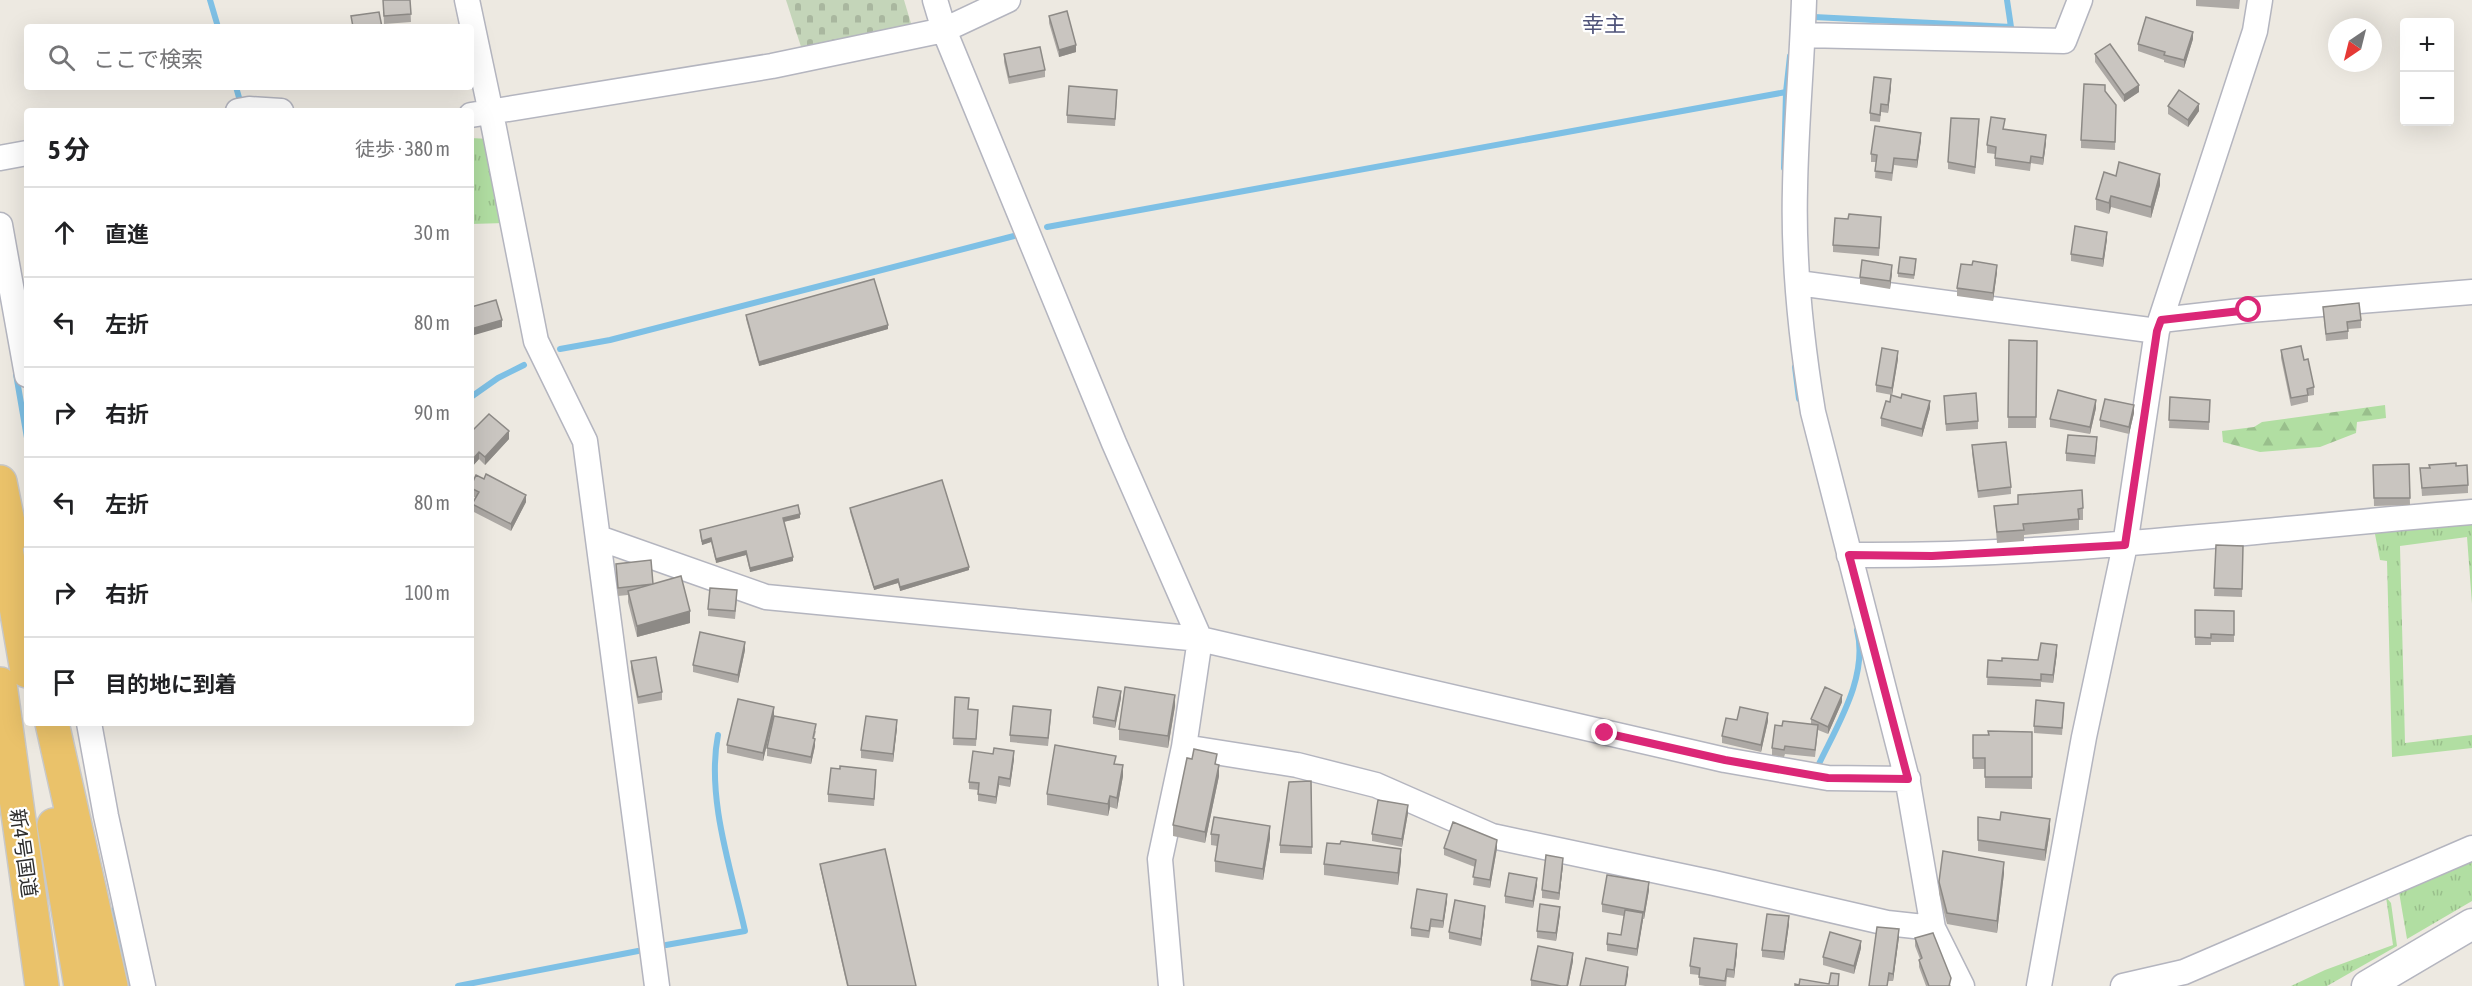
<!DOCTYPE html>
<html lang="ja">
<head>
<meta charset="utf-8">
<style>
  body { margin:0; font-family:"Asap Condensed","Noto Sans JP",sans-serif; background:#f6f6f6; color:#202124 }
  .controls { position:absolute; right:18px; top:18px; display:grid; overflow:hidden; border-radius:6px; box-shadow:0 6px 24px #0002 }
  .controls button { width:54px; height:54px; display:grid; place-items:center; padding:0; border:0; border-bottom:2px solid #e0e0e0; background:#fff; color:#202124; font:30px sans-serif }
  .compass { position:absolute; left:2328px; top:18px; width:54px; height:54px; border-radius:50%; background:#fff; box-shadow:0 6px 24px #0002; rotate:215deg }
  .stop { position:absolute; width:18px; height:18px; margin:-14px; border:4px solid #db2777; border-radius:50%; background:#fff }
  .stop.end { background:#db2777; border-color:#fff; box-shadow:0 2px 6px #0008 }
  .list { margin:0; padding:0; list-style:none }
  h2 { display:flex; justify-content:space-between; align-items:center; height:78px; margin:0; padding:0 24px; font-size:26px }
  h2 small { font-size:20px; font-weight:400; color:#757577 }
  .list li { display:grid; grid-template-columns:39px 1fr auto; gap:18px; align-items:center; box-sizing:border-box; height:90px; padding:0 24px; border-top:2px solid #e0e0e0 }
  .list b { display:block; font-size:22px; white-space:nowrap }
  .list em { font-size:20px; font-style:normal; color:#757577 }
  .icon { flex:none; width:33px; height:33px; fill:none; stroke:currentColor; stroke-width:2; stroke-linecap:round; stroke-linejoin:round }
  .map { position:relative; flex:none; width:2472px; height:986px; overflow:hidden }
  .search { position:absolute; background:#fff; box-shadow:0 6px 24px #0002; left:24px; top:24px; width:450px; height:66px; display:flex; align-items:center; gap:15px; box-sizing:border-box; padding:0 21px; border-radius:6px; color:#757577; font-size:22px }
  .panel { position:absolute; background:#fff; box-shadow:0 6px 24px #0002; left:24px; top:108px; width:450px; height:618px; border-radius:6px }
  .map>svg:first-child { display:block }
</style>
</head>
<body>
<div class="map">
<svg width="2472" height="986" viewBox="0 0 2472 986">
  <defs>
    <pattern id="grass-tufts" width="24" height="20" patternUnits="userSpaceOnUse" patternTransform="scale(1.5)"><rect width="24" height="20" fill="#b1dea2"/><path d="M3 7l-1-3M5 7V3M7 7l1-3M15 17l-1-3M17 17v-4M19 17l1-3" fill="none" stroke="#99bf8c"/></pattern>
    <pattern id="forest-firs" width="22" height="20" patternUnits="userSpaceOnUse" patternTransform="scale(1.5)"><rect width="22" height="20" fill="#b1dea2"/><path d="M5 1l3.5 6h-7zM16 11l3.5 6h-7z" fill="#99bf8c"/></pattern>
    <pattern id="cemetery-stones" width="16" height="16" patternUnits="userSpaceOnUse" patternTransform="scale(1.5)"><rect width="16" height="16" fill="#c4d5b9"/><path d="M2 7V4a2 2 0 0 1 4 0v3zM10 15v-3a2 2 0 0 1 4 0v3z" fill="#a9b79f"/></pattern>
  </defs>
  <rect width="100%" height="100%" fill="#ede9e1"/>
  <path fill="url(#grass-tufts)" d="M471,138l18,1 16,84 -34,1z
    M2472,521v83l-5,-67 -67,9 5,197 67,-8v13l-80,9 -5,-196 -7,-1 -6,-31z
    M2472,856v45l-65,38 -8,-47z
    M2386,897l5,6 6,43 -70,40h-36l34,-16 68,-25z"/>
  <path fill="url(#forest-firs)" d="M2385,405l1,13 -29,4 -1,11 -36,14 -60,5 -37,-10 -1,-11 32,-4 8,-5z"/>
  <path fill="url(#cemetery-stones)" d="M786,0h118l9,30 -110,23z"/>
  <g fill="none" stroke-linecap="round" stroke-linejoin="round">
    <path stroke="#7ec0e5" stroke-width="6" d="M210,0l8,27
      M1814,17l197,10 -4,-27
      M236,87l4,14
      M1784,168l2,-76
      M1047,227l739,-135 4,-36
      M560,349l50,-9 404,-104
      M1795,367l4,32
      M16,374l11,64
      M471,397l27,-19 26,-13
      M1817,768c19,-41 52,-91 40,-138
      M114,910l15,76
      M666,945l79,-14c-14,-62 -39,-134 -27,-196
      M458,986l180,-35"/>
    <defs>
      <path id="minor" d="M467,0l24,113 45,228 49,100 72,545
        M935,0l9,30 170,413 86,196 -16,108 -24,112 11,127
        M1804,0c-2,63 -8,125 -9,188 -2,74 6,151 18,224l95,371 25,145 29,58
        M1803,35l261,6 16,-41
        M238,111l11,-2 32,2
        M471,115l301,-49 172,-36 64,-30
        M0,158l27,-5
        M0,225l27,150
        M1798,283l359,48
        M2161,320l88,-10 223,-18
        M599,538l167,59 434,42 525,121 103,18 80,1
        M1849,555c209,2 415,-26 623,-43
        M89,723l17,93 37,170
        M1184,747l113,18 79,20 116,51 222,47 173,40 46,5
        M2039,986l45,-249 41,-192 32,-214 98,-300 5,-31
        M2123,986l61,-14 288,-124"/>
      <path id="tertiary" d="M2367,986l105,-62"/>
      <path id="trunk" d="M0,482l11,55
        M0,514l27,157
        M0,684l42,302
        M52,723l59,263
        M54,825l27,161"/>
    </defs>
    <use href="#minor" stroke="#b4b5bf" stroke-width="27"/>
    <use href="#tertiary" stroke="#b4b5bf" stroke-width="33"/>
    <use href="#trunk" stroke="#c8c8c8" stroke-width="36"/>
    <use href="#minor" stroke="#fff" stroke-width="24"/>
    <use href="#tertiary" stroke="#fff" stroke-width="30"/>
    <use href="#trunk" stroke="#eac26a" stroke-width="33"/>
  </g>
  <path fill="#ada9a5" d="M383,0h27l1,22 -27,2z
    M2196,0h44l-1,9 -43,-3z
    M1049,16l27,36 -17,5 -10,-34z
    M2193,39l-9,29 -20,-6v-2l-26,-9v-7z
    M1004,54l41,16v7l-36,7 -5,-22z
    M2095,54l44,38 -15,10 -29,-40z
    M1891,87l-3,26 -7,-1 -1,10 -10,-1v-8z
    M1117,97l-2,29 -48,-3v-8z
    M2116,105l-1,45 -34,-2v-8z
    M2168,106l31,5 -11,16 -20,-13z
    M1979,127l-4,47 -27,-5v-7z
    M2004,129l42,14 -3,22 -12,-2 -1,8 -35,-5v-12l-8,-1v-8z
    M1921,140l-4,28 -23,-3 -2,16 -17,-3 1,-16h-5v-8z
    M2116,176l44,9 -9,33 -40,-11 -2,7 -13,-4v-11z
    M1881,224l-2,32 -46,-4v-7z
    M2107,239l-4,28 -32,-6v-7z
    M1916,263l-2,16 -16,-2v-4z
    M1997,272l-4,29 -36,-5v-8z
    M1892,273l-2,16 -30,-5v-7z
    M2323,307l38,13v8l-13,1v10l-22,2z
    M746,315l142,14 -129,37 -13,-47z
    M2009,340l28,1 -1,87h-28z
    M2281,350l23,10 10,27v8l-6,1v6l-17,4 -10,-48z
    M1898,359l-6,36 -16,-3v-7z
    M1944,396l34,25v8l-32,2z
    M2170,397l40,3 -1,30 -40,-2z
    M1930,408l-8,29 -41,-11v-8z
    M2096,408l-6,26 -40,-7v-8z
    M2134,413l-5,21 -29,-7v-7z
    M471,432l38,7 -24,26 -6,-6 -8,9z
    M1972,445l39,42v7l-33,4 -6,-45z
    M2097,445l-2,19 -29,-3v-8z
    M2409,464l1,41 -36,1 -1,-41z
    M2456,466l12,19v8l-46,3 -2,-28z
    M471,486l55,16 -15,29 -39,-20v-7l4,-6 -5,-3z
    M2018,495l65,13v12h-4v10l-55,5v6l-27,2 -3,-37 24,-2z
    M850,508l119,62 -69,21 -2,-8 -24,7 -24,-78z
    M800,518l-16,4 9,39 -43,11 -4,-17 -30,8 -5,-21 -9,3 -2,-11v-4z
    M2216,545l27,1 -1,51 -28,-1z
    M616,564l37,20 37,39 -53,14 -9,-35v-7l-10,1z
    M737,598l-2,21 -27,-3v-7z
    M2195,610l39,1v31h-23v3h-16z
    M745,650l-7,33 -45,-11v-7z
    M2057,653l-4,30 -12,-1v5l-54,-2 1,-25h50z
    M631,661l31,31v8l-24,4 -7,-35z
    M955,697l13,12 10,1 -2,36 -23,-1z
    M1121,698l-6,30 -22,-4v-7z
    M1842,702l-14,32 -10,-4 -3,27 -30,-3 -1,3 -12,-2v-7l10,-22 29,-2v-5z
    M1175,706l-7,42 -49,-8v-11z
    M2064,710l-2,25 -28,-2v-7z
    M774,715l-11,46 -36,-8v-8z
    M1051,718l-3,28 -38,-4v-7z
    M1737,720l31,1 -7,31 -39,-9v-7z
    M897,728l-4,34 -32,-4v-8z
    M816,731l-2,8 1,7 -4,18 -44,-8v-8z
    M2032,732v57l-47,-1v-19h-12v-34h16z
    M1014,759l-4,28 -11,-2 -3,19 -18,-3v-11l-9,-1v-7z
    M1116,764l7,12 -6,33 -7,-2 -2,9 -61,-11v-11z
    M1217,764l2,12 -14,67 -32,-7v-11z
    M876,778l-2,28 -46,-4v-8z
    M1311,781l1,73 -32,-1v-8z
    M1408,813l-6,34 -30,-6v-7z
    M1978,817l72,13 -5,31 -67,-10z
    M1211,834l59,4 -7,42 -48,-8v-11l2,-15 -6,-1z
    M1444,848h53l-7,40 -17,-3 2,-18 -31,-12z
    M1401,861l-3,24 -74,-10v-11z
    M820,864l96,122h-69l-27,-119z
    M1563,865l-4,35 -17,-2v-8z
    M2004,873l-7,60 -50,-9 -8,-31v-11z
    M1537,885l-4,23 -28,-5v-7z
    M1649,890l-5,29h-1l-6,37 -30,-5v-7l14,-9 3,-19 -22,-4v-8z
    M1447,901l-4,27 -12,-1 -2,11 -18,-2v-8z
    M1485,913l-4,33 -32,-7v-7z
    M1560,914l-4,27 -19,-3v-7z
    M1789,924l-5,36 -22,-3v-7z
    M1899,937l-6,44h-4l-20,5z
    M1915,938l36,48h-25l-7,-19v-7l1,-1 -5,-13z
    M1861,948l-7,26 -31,-9v-8z
    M1737,952l-3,26 -7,-1 -1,9h-21l-6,-1v-10l-9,-1v-8z
    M1573,961l-5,25h-37v-6z"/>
  <path fill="#8d8a86" d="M2193,32v7l-9,29v-8z
    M1076,45v7l-17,5v-7z
    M1891,79v8l-3,26v-8z
    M2139,85v7l-15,10v-7z
    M2199,104v7l-11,16v-7z
    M1921,133v7l-4,28v-8z
    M2046,135v8l-3,22v-7z
    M2160,174v11l-9,33v-11z
    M2111,196v11l-2,7v-11z
    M2107,232v7l-4,28v-8z
    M1892,265v8l-2,16v-8z
    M1997,265v7l-4,29v-8z
    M502,320v7l-31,9v-7z
    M888,325v4l-129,37v-4z
    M1898,351v8l-6,36v-7z
    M2096,400v8l-6,26v-7z
    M1930,401v7l-8,29v-8z
    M2134,405v8l-5,21v-7z
    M509,431v8l-24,26v-8z
    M479,452v7l-8,9v-7z
    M526,495v7l-15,29v-7z
    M800,514v4l-17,4v-4z
    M711,538v4l-9,3v-4z
    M746,551v4l-30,8v-4z
    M793,557v4l-43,11v-4z
    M969,567v3l-69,21v-4z
    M898,579v4l-24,7v-3z
    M690,611v12l-53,14v-11z
    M745,642v8l-7,33v-8z
    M2057,645v8l-4,30v-8z
    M1121,691v7l-6,30v-7z
    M1175,695v11l-7,42v-12z
    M1842,695v7l-14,32v-7z
    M774,707v8l-11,46v-8z
    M1768,713v8l-7,31v-7z
    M897,720v8l-4,34v-8z
    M815,739v7l-4,18v-7z
    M1014,751v8l-4,28v-8z
    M1123,765v11l-6,33v-11z
    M1219,765v11l-14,67v-11z
    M999,777v8l-3,19v-7z
    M1110,796v11l-2,9v-12z
    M1408,805v8l-6,34v-8z
    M2050,819v11l-5,31v-11z
    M1270,826v12l-7,42v-11z
    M1497,840v8l-7,40v-8z
    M1401,849v12l-3,24v-12z
    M1563,858v7l-4,35v-7z
    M2004,862v11l-7,60v-12z
    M1537,878v7l-4,23v-7z
    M1649,882v8l-5,29v-7z
    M1447,894v7l-4,27v-7z
    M1485,906v7l-4,33v-7z
    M1560,907v7l-4,27v-8z
    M1643,913v7l-6,36v-7z
    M1789,916v8l-5,36v-8z
    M1899,929v8l-6,44v-7z
    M1861,941v7l-7,26v-8z
    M1737,944v8l-3,26v-8z
    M1573,953v8l-5,25h-1z
    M1628,967v8l-2,11h-1z"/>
  <path fill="#c9c5c0" stroke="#8d8a86" stroke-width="1.5" d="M383,0h27l1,14 -27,2z
    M1067,11l9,34 -17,5 -10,-34z
    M379,12l3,15h-29l-2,-11z
    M2146,17l47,15 -9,28 -20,-5 1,-3 -27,-8z
    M2110,44l29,41 -15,10 -29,-41z
    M1040,47l5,23 -36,7 -5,-23z
    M1874,77l17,2 -3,26 -7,-1 -1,11 -10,-2z
    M2084,84l21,1v6l11,14 -1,37 -34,-2z
    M1069,86l48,4 -2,29 -48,-4z
    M2179,90l20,14 -11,16 -20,-14z
    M1991,117l14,2 -2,10 43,6 -3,23 -12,-2 -1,7 -35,-5 1,-11 -9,-2z
    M1951,118l28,1 -4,48 -27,-5z
    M1875,126l46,7 -4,27 -23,-2 -2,15 -17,-2 2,-16 -6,-1z
    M2119,162l41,12 -9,33 -40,-11 -2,7 -13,-4 8,-27 12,4z
    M1849,214l32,3 -2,31 -46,-3 2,-27 13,1z
    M2075,226l32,6 -4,27 -32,-5z
    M1900,257l16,2 -2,16 -16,-2z
    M1862,260l30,5 -2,16 -30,-4z
    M1973,261l24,4 -4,28 -36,-5 4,-24 11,1z
    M874,279l14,46 -129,37 -13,-47z
    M496,300l6,20 -31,9v-22z
    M2359,303l2,17 -14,2 1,9 -22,3 -3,-27z
    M2009,340l28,1 -1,76h-28z
    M2301,346l3,14 4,-1 6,28 -7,2 1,6 -17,3 -10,-48z
    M1882,348l16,3 -6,37 -16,-3z
    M2058,390l38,10 -6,27 -40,-8z
    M1976,393l2,28 -32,3 -2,-28z
    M1902,394l28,7 -8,28 -41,-11 5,-17 4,1 1,-7 10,3z
    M2170,397l40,3 -1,22 -40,-2z
    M2105,399l29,6 -5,22 -29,-7z
    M489,414l20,17 -24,26 -6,-5 -8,9v-29z
    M2068,435l29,2 -2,19 -29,-3z
    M2006,442l5,45 -33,4 -6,-46z
    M2456,463v3l11,-1 1,20 -46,3 -2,-20h10l-1,-3z
    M2409,464l1,34h-36l-1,-33z
    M486,474l40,21 -15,29 -39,-20 7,-12 -8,-4v-2l5,-11 8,4z
    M942,480l27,87 -69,20 -2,-8 -24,8 -24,-79z
    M2082,490l1,18 -5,1 1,10 -56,5 1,6 -27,2 -3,-26 24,-2v-9z
    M798,505l2,9 -17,4 10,39 -43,11 -4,-17 -30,8 -5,-21 -9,3 -2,-11z
    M2216,545l27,1 -1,43 -28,-1z
    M651,560l2,24 -35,4 -2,-24z
    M681,576l9,35 -53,15 -9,-35z
    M710,588l27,2 -2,21 -27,-2z
    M2195,610l39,1v24l-23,-1v4l-16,-1z
    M700,632l45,10 -7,33 -45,-10z
    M2041,643l16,2 -4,30 -12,-1v6l-54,-3 1,-17 14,1v-3l36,2z
    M656,657l6,35 -24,5 -7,-36z
    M1098,687l23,4 -6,30 -22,-4z
    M1125,687l50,8 -7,41 -49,-7z
    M1825,687l17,8 -14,32 -17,-8z
    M955,697l14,1 -1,11 10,1 -2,29 -23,-1z
    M738,699l36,8 -11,46 -36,-8z
    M2036,700l28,3 -2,25 -28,-2z
    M1013,706l38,4 -3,28 -38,-3z
    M1740,707l28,6 -7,32 -39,-9 4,-18 11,2z
    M774,716l42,8 -3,14 2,1 -4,18 -44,-9z
    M866,716l31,4 -4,34 -32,-4z
    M1783,721l35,4 -3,25 -30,-4 -1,4 -12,-2 3,-23 7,1z
    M1988,731l44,1v45h-47v-19h-12v-23h16z
    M1055,745l61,11 -2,8 9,1 -6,33 -7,-2 -2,8 -61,-10z
    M994,748l20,3 -4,28 -11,-2 -3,20 -18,-3 1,-11 -10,-1 4,-31 20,3z
    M1194,749l23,5 -2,10 4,1 -14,67 -32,-7 14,-67 5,1z
    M840,766l36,4 -2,29 -46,-5 3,-26 9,1z
    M1311,781l1,66 -32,-2 9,-63z
    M1378,800l30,5 -6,34 -30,-5z
    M2001,812l49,7 -5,31 -67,-10v-23l22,3z
    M1214,817l56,9 -7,43 -48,-8 4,-26 -8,-1z
    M1453,822l44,18 -7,40 -17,-3 3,-17 -32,-12z
    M1341,841l60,8 -3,24 -74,-9 3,-21 13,1z
    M885,849l31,137h-68l-28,-122z
    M1943,851l61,11 -7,59 -50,-8 -8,-31z
    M1546,855l17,3 -4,35 -17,-3z
    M1509,873l28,5 -4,23 -28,-5z
    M1607,875l42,7 -5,30 -42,-8z
    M1417,889l30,5 -4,27 -12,-2 -2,12 -18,-3z
    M1455,900l30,6 -4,33 -32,-7z
    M1540,904l20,3 -4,26 -19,-2z
    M1625,910l18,3 -6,36 -30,-5 1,-11 13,2z
    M1767,914l22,2 -5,36 -22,-2z
    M1877,927l22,2 -6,45 -4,-1 -2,13h-18z
    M1830,932l31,9 -7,25 -31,-9z
    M1933,933l18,45 -2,8h-20l-10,-26 3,-2 -7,-20z
    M1694,938l43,6 -3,26 -7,-1 -2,12 -26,-4 1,-9 -10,-2z
    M1538,946l35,7 -6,33h-6l-30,-6z
    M1586,958l42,9 -3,19h-45z
    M1831,973l8,1 -1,12h-43v-2l4,1 1,-6 29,5z"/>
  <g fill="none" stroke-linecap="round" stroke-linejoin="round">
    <path stroke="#db2777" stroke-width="8" d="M1605,733l120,27 103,18 80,1 -59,-224 83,1 193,-11 32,-214 4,-11 88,-10"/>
  </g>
  <g text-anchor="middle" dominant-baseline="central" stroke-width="4.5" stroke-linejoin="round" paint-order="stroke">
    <g font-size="20" fill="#2d2d2d" stroke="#fff">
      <text transform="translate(24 853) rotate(82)">新4号国道</text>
    </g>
    <g font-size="22" fill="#50547a" stroke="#fff">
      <text x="1604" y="24">幸主</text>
    </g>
  </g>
</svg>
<div class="controls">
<button>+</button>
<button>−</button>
</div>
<svg class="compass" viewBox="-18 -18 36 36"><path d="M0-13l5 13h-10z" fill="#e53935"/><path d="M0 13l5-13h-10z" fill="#757577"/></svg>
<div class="stop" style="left:2249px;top:310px"></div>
<div class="stop end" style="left:1605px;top:733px"></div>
<div class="search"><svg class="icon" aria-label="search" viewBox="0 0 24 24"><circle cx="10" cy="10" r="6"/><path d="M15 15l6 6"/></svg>ここで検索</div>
<section class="panel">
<h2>5 分<small>徒歩 · 380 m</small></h2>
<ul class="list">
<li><svg class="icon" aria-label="ahead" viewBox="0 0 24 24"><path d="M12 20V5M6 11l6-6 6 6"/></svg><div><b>直進</b></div><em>30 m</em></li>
<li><svg class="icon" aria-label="left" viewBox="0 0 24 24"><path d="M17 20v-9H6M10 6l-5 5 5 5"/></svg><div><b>左折</b></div><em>80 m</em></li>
<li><svg class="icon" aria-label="right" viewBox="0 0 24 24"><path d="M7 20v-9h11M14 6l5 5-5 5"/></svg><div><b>右折</b></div><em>90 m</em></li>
<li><svg class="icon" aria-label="left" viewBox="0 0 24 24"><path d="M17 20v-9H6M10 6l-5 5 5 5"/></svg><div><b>左折</b></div><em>80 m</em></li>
<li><svg class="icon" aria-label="right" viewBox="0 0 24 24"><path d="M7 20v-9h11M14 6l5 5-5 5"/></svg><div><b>右折</b></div><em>100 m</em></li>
<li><svg class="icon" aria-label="arrive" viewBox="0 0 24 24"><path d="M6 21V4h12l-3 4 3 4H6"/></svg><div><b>目的地に到着</b></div></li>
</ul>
</section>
</div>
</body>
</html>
